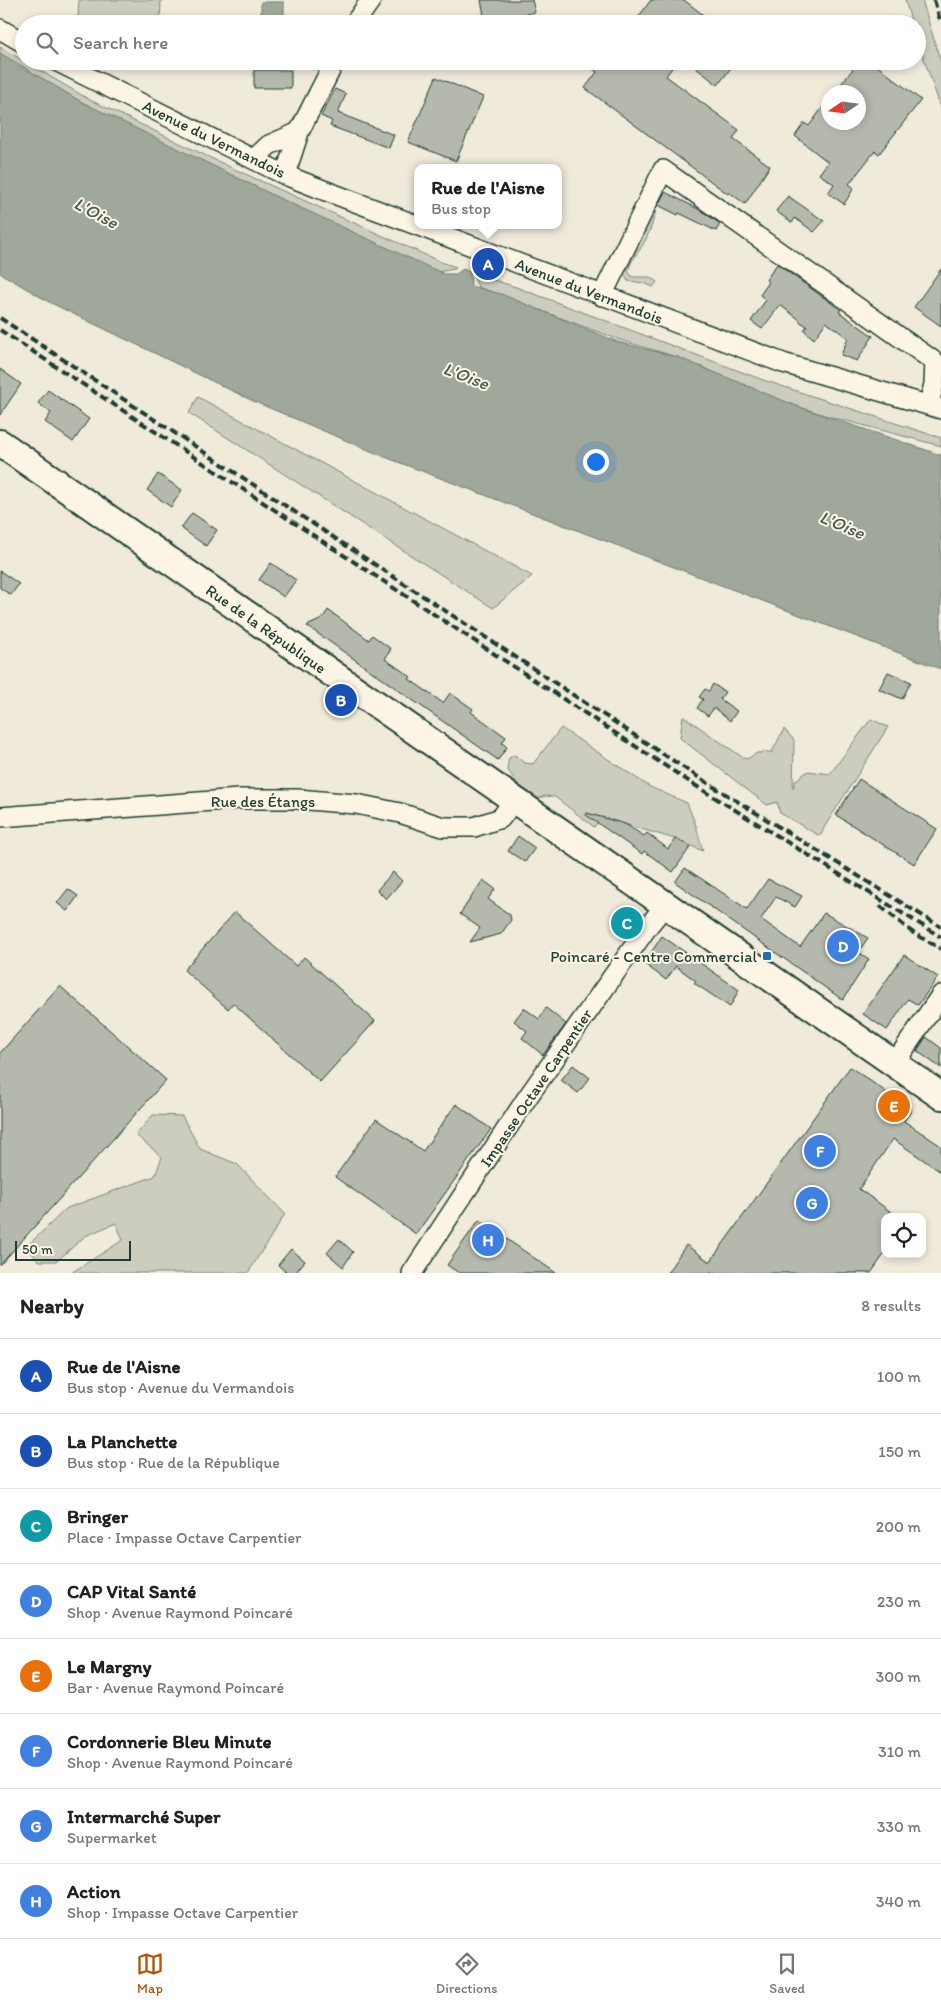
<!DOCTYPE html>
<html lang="en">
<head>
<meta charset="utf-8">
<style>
  body { margin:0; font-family:Itim,sans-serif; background:#f2f2f2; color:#222 }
  .controls { position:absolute; right:15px; bottom:15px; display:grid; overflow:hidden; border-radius:10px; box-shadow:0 2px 8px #0003 }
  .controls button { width:45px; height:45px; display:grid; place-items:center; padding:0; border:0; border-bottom:1px solid #e0e0e0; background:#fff; color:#222; font:25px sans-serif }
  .compass { position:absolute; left:821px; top:85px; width:45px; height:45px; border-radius:50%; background:#fff; box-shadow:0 2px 8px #0003; rotate:257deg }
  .scale { position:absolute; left:15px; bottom:12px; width:116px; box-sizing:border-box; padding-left:5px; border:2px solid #1f3d34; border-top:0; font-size:14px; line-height:18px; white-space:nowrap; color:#1f3d34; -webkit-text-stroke:4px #fcf5e5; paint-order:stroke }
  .you { position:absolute; left:595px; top:461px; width:18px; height:18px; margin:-12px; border:4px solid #fff; border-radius:50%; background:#1a73e8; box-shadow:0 0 0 8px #1a73e833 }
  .badge { display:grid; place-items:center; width:32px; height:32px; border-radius:50%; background:#b45309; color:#fff; font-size:16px; font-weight:700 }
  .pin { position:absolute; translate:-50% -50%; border:2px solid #fff; box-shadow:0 1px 5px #0006 }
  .popup { position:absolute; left:414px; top:164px; width:148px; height:65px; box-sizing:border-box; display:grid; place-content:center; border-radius:10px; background:#fff; filter:drop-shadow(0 1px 4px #0005); font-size:16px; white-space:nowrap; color:#767676 }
  .popup b { font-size:19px; color:#222 }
  .popup::after { content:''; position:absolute; left:50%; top:100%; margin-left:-10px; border:10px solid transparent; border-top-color:#fff }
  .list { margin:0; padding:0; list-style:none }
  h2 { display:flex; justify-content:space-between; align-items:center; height:65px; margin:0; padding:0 20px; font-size:21px }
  h2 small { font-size:16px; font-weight:400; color:#767676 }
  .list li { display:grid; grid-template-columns:32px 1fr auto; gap:15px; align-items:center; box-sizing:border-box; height:75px; padding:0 20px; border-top:1px solid #e0e0e0 }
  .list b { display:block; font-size:19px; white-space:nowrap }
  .list p { margin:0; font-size:16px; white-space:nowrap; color:#767676 }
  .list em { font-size:16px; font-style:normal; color:#767676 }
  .icon { flex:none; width:28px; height:28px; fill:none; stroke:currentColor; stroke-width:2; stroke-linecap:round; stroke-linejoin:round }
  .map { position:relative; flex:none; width:941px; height:1273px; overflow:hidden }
  .search { position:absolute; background:#fff; box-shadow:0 2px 8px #0003; left:15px; right:15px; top:15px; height:55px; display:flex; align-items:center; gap:12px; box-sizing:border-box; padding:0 18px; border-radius:28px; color:#767676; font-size:19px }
  .sheet { height:665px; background:#fff }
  nav { display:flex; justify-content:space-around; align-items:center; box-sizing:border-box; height:70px; border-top:1px solid #e0e0e0; background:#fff; font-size:14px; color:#767676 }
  nav a { display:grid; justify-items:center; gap:2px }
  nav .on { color:#b45309 }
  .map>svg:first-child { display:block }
</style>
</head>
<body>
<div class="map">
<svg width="941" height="1273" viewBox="0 0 941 1273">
  <rect width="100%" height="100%" fill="#efeada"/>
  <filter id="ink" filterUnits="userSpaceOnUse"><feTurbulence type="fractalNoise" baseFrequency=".02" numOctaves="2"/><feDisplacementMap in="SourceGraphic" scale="10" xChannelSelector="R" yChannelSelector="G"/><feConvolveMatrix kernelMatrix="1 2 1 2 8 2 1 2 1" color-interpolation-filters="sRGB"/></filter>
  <g filter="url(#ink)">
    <path fill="#cccdbf" stroke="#76857a" d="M79,0h82l-1,24h-72l-10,-5z
      M905,0h17l19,63v45l-24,-69v-15h-5z
      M0,47l90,53 144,69 207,93 15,5 -1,2 -24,4 -431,-208z
      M653,208h3c-1,10 -8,29 -14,38 -5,9 -11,14 -14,25l4,6h17l8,5 -4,5 -9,-4 -16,-2 -4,-6 1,-8z
      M477,275l39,12 247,93 178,58v8l-113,-30 -50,-16 -101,-43 -57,-17 -142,-53 -4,-10z
      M198,397l334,179 -39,32 -304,-195z
      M683,716l59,41 5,2 10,-6 15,-1 12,-23 10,11 -1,48 3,-8 12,-9 22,3 41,-55 17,8 -63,99 -4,9h-3l-38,-22 -3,-11 -10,3 -87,-67z
      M561,728l89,59 37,16 9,23 7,25 -28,-12 -74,-22 -7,10 -39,-30 -10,-1 -8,3 -13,-7 -17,-23 2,-11 6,-3 9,8 9,1z
      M153,1115l29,1 18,33 37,15 48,50 -37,59h-177l52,-33 -7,-17 -31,13 -28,25h-18l-13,-14 41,-39 88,-32 7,-19 -26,-22z"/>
    <path fill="#9fa89a" stroke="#6c7d71" d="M261,2h23v22h-23z
      M0,53l80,48 195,95 169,78h12l7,-5 7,3 1,14 30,8 117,48 59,15 122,50 142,48v214l-556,-212 -132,-56 -204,-99 -49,-29z"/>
    <path fill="#b5b9ad" stroke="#1f3d34" d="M481,0h51l3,12 -41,10 -1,-4 -8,2z
      M651,0h33l31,24h-82z
      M582,61h95l-11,15 73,54 -6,9 37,27 -25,38 -16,-12 -1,2 -143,-106 12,-16z
      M687,61h49l-18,24z
      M859,61h12l50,39 -42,54 -4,-3 -26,33 5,4 -10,16 -16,-11 6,-9 -15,-10 9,-12 -33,-26 9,-13 5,3 19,-26v22h30v-30h-23z
      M254,70h37v18h-37z
      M436,77l47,20 -27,64 -48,-19z
      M335,89l11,5 -8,19 56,22 -5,13 -59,-22 2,-5 -11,-5z
      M665,192l37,19 18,13 -4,7 -37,-18 -1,2 -20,-10z
      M788,196l36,25 -10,11 -19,-14 -3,5 -16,-12z
      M777,264l64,46 -2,2 34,24 -16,25 -16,-6 7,-17 -22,-16 -12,17 -10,-9 3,-4 -8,-5 1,-1 -20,-15 -18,24 -11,-8 15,-21 -6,-5 9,-13 -3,-2z
      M941,269v57l-27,-19z
      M0,369l21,15 -21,31z
      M48,390l41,29 -16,23 -28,-20 6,-9 -13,-10z
      M158,474l24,16 -11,17 -24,-17z
      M192,513l25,17 -11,16 -25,-18z
      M271,563l25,17 -12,17 -25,-17z
      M0,571l19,13 -8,11 -11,-7z
      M328,610l41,30 3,-5 19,14 -6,10 26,18 -2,2 34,24 7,-10 23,16 -2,3 35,25 -4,6 5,4 -9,13 -191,-134 15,-7z
      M888,672l23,10 -9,17 -23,-10z
      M713,684l12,8 -5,7 17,12 -7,10 -16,-13 -6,8 -11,-8 6,-9 -4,-2 6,-8 4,2z
      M859,779l78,50 -23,35 -78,-49z
      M587,813l38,11 19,12 3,-3 21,16 7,-10 16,7 -18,26 -29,-21 -2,3 -56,-39z
      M518,836l17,12 -10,14 -17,-11z
      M685,868l62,41 21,-30 34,17 -7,11 -19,-10 -15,22 39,28 24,-34 44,25 -10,14 11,7 -26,41 -168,-118z
      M393,872l9,9 -16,18 -9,-9z
      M483,880l12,9 -7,10 22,16 1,5 -10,14 -31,8 10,-14 -20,-14z
      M68,889l10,7 -11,15 -10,-8z
      M235,912l61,54 8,-9 71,64 -55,61 -87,-79 -5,6 -44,-39z
      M662,936l77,54 -9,17 -36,-24 2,-2 -20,-15 -10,14 -20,-15 2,-3 -2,-2z
      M904,955l34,22 -20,28 -10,-6 -21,31 -24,-16z
      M60,986l106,94 -166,185v-212z
      M524,1008l15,11 7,-11 20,16 -23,31 -21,-17 5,-7 -13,-10z
      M926,1037l15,11v20l-24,-17z
      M573,1065l17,13 -12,15 -17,-13z
      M850,1067l62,43 -8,11 37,25v26l-48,-33 -34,50 39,28h-13v36l-14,20h-204l19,-28 24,17z
      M456,1104l35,25 -75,105 -81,-57 41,-58 47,32z
      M479,1220l77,53h-97l-12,-8z
      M339,1239l14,13 -10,15 -16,-14z
      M291,1249l14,12 -10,12h-8l-9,-8z"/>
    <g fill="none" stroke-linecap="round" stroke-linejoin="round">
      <defs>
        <path id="minor" d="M354,24l17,-24
          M0,29l24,14
          M56,61l229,114 41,16 457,172 158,46
          M254,159l15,-14 30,-13
          M285,175l14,-43 36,-71
          M602,296l61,-126 272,192 -1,22 -5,20
          M0,817l239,-18h58l59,5 44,9 43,14h31l27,-9 12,-17
          M894,1064l47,-69
          M412,1273l115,-175 122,-173 16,-19"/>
        <path id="secondary" d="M0,443l941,653"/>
      </defs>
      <use href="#minor" stroke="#1f3d34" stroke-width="22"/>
      <use href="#secondary" stroke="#1f3d34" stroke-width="30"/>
      <use href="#minor" stroke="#fcf5e5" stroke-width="19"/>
      <use href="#secondary" stroke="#fcf5e5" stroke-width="26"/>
      <path stroke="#1f3d34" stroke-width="4" stroke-dasharray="8 4" stroke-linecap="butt" d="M934,0l7,23
        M0,318l698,459 243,150
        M0,330l693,454 248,153
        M880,906l32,26 29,17"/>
    </g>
  </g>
  <rect fill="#1f6fb2" stroke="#fcf5e5" stroke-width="2" x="762" y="951" width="10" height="10" rx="2.5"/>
  <g text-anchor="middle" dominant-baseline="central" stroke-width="4" stroke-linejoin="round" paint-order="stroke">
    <g font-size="16" fill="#1f3d34" stroke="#fcf5e5">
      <text transform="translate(214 139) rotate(26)">Avenue du Vermandois</text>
      <text transform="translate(589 291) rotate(21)">Avenue du Vermandois</text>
      <text transform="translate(266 629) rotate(35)">Rue de la République</text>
      <text x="263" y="801">Rue des Étangs</text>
      <text transform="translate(536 1088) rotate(-56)">Impasse Octave Carpentier</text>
    </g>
    <g font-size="16" fill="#1f3d34" stroke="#fcf5e5" text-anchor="end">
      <text x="757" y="956">Poincaré - Centre Commercial</text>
    </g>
    <g font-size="18" font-style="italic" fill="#455d53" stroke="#fcf5e5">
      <text transform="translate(96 213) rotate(28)">L'Oise</text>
      <text transform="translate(466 376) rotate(21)">L'Oise</text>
      <text transform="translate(842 525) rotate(23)">L'Oise</text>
    </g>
  </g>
</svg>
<div class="controls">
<button><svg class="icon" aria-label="locate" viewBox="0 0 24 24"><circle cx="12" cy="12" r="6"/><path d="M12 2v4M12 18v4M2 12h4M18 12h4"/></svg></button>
</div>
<svg class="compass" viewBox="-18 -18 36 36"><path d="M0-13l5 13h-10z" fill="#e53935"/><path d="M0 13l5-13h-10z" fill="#767676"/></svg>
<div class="scale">50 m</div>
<div class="you"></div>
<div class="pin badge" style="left:488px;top:264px;background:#1a4fb4">A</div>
<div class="popup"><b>Rue de l'Aisne</b>Bus stop</div>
<div class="pin badge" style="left:341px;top:700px;background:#1a4fb4">B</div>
<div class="pin badge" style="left:627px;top:923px;background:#0f9aa8">C</div>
<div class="pin badge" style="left:843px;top:946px;background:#3f7fe0">D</div>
<div class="pin badge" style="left:894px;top:1106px;background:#e8710a">E</div>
<div class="pin badge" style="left:820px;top:1151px;background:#3f7fe0">F</div>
<div class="pin badge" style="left:812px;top:1203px;background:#3f7fe0">G</div>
<div class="pin badge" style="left:488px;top:1240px;background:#3f7fe0">H</div>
<div class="search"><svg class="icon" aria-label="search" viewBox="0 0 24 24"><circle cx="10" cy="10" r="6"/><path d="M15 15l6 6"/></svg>Search here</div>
</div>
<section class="sheet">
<h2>Nearby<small>8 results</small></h2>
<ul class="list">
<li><span class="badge" style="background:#1a4fb4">A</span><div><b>Rue de l'Aisne</b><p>Bus stop · Avenue du Vermandois</p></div><em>100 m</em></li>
<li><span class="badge" style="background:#1a4fb4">B</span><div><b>La Planchette</b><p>Bus stop · Rue de la République</p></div><em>150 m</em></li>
<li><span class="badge" style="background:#0f9aa8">C</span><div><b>Bringer</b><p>Place · Impasse Octave Carpentier</p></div><em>200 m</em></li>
<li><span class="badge" style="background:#3f7fe0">D</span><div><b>CAP Vital Santé</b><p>Shop · Avenue Raymond Poincaré</p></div><em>230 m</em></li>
<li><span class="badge" style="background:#e8710a">E</span><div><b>Le Margny</b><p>Bar · Avenue Raymond Poincaré</p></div><em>300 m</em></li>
<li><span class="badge" style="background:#3f7fe0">F</span><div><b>Cordonnerie Bleu Minute</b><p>Shop · Avenue Raymond Poincaré</p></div><em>310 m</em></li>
<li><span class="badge" style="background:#3f7fe0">G</span><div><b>Intermarché Super</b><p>Supermarket</p></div><em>330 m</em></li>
<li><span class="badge" style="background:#3f7fe0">H</span><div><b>Action</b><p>Shop · Impasse Octave Carpentier</p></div><em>340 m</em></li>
</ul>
</section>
<nav>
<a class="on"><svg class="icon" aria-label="map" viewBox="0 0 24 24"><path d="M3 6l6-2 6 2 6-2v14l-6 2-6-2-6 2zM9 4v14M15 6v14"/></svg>Map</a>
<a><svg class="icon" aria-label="directions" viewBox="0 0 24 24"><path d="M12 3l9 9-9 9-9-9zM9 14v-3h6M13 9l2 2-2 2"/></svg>Directions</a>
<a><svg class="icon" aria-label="saved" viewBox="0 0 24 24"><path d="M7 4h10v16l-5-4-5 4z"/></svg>Saved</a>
</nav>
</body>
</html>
